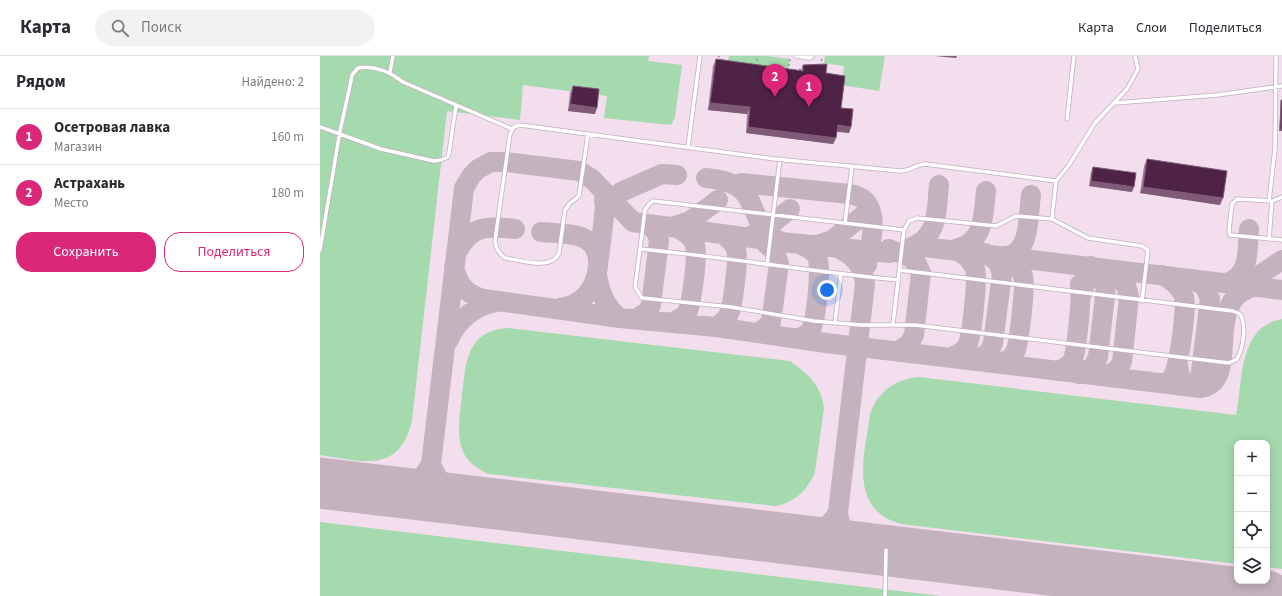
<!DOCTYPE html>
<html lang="ru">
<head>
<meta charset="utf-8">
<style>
  body { margin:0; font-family:"Source Sans 3",sans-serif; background:#f2f2f3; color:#2b2b33 }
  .controls { position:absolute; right:12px; bottom:12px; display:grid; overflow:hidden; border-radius:8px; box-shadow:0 2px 10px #0003 }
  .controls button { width:36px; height:36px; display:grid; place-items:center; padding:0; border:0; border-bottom:1px solid #e1e1e2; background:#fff; color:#2b2b33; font:20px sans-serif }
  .you { position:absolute; left:507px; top:234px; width:14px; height:14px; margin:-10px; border:3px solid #fff; border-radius:50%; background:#1a73e8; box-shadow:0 0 0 6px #1a73e833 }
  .badge { display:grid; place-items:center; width:26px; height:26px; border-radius:50%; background:#db2777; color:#fff; font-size:13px; font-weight:700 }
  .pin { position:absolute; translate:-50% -33px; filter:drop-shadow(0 1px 2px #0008) }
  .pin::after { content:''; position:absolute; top:21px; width:14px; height:12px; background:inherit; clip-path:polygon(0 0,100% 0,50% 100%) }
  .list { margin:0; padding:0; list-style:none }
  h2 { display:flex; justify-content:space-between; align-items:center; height:52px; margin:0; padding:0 16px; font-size:17px }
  h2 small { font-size:13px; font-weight:400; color:#7c7c81 }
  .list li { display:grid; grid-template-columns:26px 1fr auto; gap:12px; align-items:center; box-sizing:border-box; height:56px; padding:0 16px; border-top:1px solid #e1e1e2 }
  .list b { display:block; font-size:15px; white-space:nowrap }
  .list p { margin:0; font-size:13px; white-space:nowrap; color:#7c7c81 }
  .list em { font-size:13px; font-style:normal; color:#7c7c81 }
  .actions { display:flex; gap:8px; padding:12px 16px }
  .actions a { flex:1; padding:9px 0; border:1px solid #db2777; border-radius:16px; text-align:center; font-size:14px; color:#db2777 }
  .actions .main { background:#db2777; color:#fff }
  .icon { flex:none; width:22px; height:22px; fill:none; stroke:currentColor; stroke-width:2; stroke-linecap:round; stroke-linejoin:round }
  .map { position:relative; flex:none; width:962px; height:540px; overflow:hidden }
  header { display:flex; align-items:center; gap:24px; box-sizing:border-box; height:56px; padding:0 20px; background:#fff; border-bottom:1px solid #e1e1e2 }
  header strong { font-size:19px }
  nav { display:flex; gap:22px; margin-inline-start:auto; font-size:14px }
  .search { width:280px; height:36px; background:#f2f2f3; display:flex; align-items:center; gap:10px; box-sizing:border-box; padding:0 14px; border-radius:22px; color:#7c7c81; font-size:15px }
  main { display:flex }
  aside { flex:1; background:#fff }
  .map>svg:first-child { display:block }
</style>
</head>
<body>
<header>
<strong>Карта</strong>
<div class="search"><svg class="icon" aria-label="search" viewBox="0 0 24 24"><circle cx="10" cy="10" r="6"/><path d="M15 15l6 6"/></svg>Поиск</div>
<nav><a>Карта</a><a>Слои</a><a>Поделиться</a></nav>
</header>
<main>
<aside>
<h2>Рядом<small>Найдено: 2</small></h2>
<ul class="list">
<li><span class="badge">1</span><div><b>Осетровая лавка</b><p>Магазин</p></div><em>160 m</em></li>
<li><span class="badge">2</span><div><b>Астрахань</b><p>Место</p></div><em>180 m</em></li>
</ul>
<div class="actions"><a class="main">Сохранить</a><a>Поделиться</a></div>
</aside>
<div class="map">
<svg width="962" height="540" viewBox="0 0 962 540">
  <rect width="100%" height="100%" fill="#f2deec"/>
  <path fill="#a5d9ae" d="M0,0h329l-1,5 34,4 -7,52 -4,8 -67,-7 3,-22 -84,-11 -3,35 -73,-9 -35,309c-12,55 -51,41 -92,35z
    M409,0h38l23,3 -2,9 -60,-7z
    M505,0h60l-6,35 -37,-6 2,-19 -20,-3z
    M962,263v250l-15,-2v-124h-30v121l-336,-40c-54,-15 -36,-70 -31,-110 8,-23 26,-35 49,-37l317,38c7,-33 2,-89 46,-96z
    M188,272l282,33c18,13 31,24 34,47l-9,64c-7,18 -21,31 -40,34l-286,-32c-37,-15 -31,-45 -27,-78 4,-33 4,-65 46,-68z
    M0,466l621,74h-621z"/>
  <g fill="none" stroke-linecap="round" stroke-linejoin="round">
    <path stroke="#c4b3bf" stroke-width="20" d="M386,122c62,5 34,43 75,64
      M417,130l4,-3 108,11c35,5 22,46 18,71
      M284,157l11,-16 6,-5 41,-18 15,1
      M351,171l19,-6 28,-21
      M221,176c12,1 37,1 46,8 9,6 12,16 11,27 -3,22 -15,38 -38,41
      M432,179l12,-5 26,-21
      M495,190l17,-6 29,-23
      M596,190l366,44
      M589,192c31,-11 27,-37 30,-63
      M569,193l21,8 7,7 4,9 -7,62 -5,9 -11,7
      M636,193c29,-7 27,-33 30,-58
      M136,198c15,-29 29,-28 59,-25
      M685,200c26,-1 23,-41 26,-61
      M279,202l6,-49 -1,-9
      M134,211c4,18 13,28 30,32l136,19 96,9 110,16 375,45c43,-8 -2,-89 55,-102
      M277,219c3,17 8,32 23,43
      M842,219c10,5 18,11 22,22 3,10 -5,73 -12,80
      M906,227c25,-7 21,-33 23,-54
      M920,228l9,-2 33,-22
      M761,241c3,-17 12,-24 27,-28 12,7 19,14 21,28l-7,65 -6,9 -13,5
      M316,263l11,-7 4,-7 8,-64 -2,-8 -9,-9
      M353,266l10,-5 5,-6c4,-12 10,-55 7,-66 -3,-9 -10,-13 -18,-17
      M396,271c5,-3 10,-7 13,-13 4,-9 10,-56 7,-64 -2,-8 -8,-12 -14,-16
      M437,277l7,-4 7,-7 8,-58 -4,-12 -14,-13
      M479,282c5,-2 10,-4 12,-9 5,-9 11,-63 6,-72 -4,-7 -10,-10 -17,-13
      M128,285c10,-22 26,-35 49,-39
      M632,301c6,-3 12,-5 15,-11 5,-9 11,-68 8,-77 -4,-10 -11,-15 -20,-20
      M652,304l16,-6 5,-11 9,-69 -4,-12 -13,-9
      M677,307c8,-1 15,-4 18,-11 4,-7 11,-68 8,-76 -4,-10 -11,-14 -18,-20
      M858,310l2,11 11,10 9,-8 10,-80 -5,-12 -12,-8
      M737,315c6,-2 11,-4 15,-10 5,-8 10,-67 8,-77
      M759,318l14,-7 5,-10 7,-61c2,-15 -2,-22 -14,-30
      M111,408c8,21 22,31 44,37
      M66,435c21,-3 35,-7 45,-27l32,-267 1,-9 8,-13 6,-6 13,-7h15l73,9 13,8 41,43 148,20 109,11
      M518,456c1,19 14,27 28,36
      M469,483c23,-1 37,-6 49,-27l27,-228c-2,-17 -9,-27 -25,-35"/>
    <path stroke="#c4b3bf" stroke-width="51" d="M0,427l947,113"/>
    <defs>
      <path id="lane" d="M476,0l14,2 2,-2
        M815,0l3,13 -11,20 -32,34 -26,42 -13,16 -4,38 36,19 54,8 6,4 -6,51
        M70,16l3,-16
        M795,47l102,-8 65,-9
        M747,63l7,-63
        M0,71l61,22 53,12 7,-1 7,-3 1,-4 7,-47
        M268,78l-9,62 -10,8 -4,6 -6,43c-7,18 -39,7 -54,5 -6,-5 -9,-9 -10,-17l15,-107 4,-7 6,-2 255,34 125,12c10,0 15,-6 25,-7l131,17
        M368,91l12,-91
        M962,141l-10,4 -35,-2 -5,5 -3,26 1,5 52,5
        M949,145l6,-52 1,-93
        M525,167l7,-57
        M949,183l3,-38
        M320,193c86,8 171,23 258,31
        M0,194l20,-119 11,-50 1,-6 6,-7c17,-3 32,4 45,14l109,47
        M447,209l13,-106
        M579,214l334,41 7,3c7,11 3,35 -3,45l-8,4 -314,-38h-55l-46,-4 -83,-14 -89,-9 -7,-11 10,-77 4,-6 4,-3 251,29
        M515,266l6,-48
        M573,268l11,-94 5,-9 8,-3 79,8 20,-10 36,3
        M565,540l1,-46"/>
    </defs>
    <use href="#lane" stroke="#c1aebb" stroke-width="5"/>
    <path stroke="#9d8f99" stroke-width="1.5" stroke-dasharray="2 3" stroke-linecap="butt" d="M398,0l5,4
      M436,10l2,-10
      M501,10l1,-10
      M474,14l9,-1
      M468,15l2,-14"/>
    <use href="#lane" stroke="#fff" stroke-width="3.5"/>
  </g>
  <path fill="#a08098" d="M396,3l85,12 2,-6 23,8 15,35 10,19 -2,6 -12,-1 -1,6 -3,6 -87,-11 1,-19 -39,-4 5,-44z
    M253,30l22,28 -27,-3 2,-18z
    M961,44h1v31h-3l2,-29z
    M827,103l73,46 -80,-12 4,-27z
    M773,111l39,25 -43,-6 2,-14z"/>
  <path fill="#7f5b77" d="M615,0h22l-1,2z
    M390,47l40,4 -3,7 -39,-4z
    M250,48l27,4 -2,6 -27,-3z
    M518,69l13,2 -2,6 -14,-2z
    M428,71l88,11 -3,6 -87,-11z
    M960,73h2v2h-3z
    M771,125l43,6 -2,5 -43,-6z
    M823,131l80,11 -3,7 -80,-12z"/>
  <path fill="#4e2345" stroke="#7f5b77" d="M396,3l87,12v-6l24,-1 -1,9 19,3 -4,32 12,1 -2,18 -13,-2 -2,13 -88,-11 2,-20 -40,-4z
    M253,30l26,3 -2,19 -27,-4z
    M961,44h1v29h-2z
    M827,103l80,12 -4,27 -80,-11z
    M773,111l43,6 -2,14 -43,-6z"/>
</svg>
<div class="controls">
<button>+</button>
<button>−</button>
<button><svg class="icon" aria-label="locate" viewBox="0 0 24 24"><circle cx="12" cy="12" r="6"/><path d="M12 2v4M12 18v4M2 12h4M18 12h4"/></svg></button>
<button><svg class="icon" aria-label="layers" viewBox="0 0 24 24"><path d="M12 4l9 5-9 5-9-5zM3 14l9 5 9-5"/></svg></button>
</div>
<div class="you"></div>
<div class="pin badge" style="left:489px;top:51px">1</div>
<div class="pin badge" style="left:455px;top:41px">2</div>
</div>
</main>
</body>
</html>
